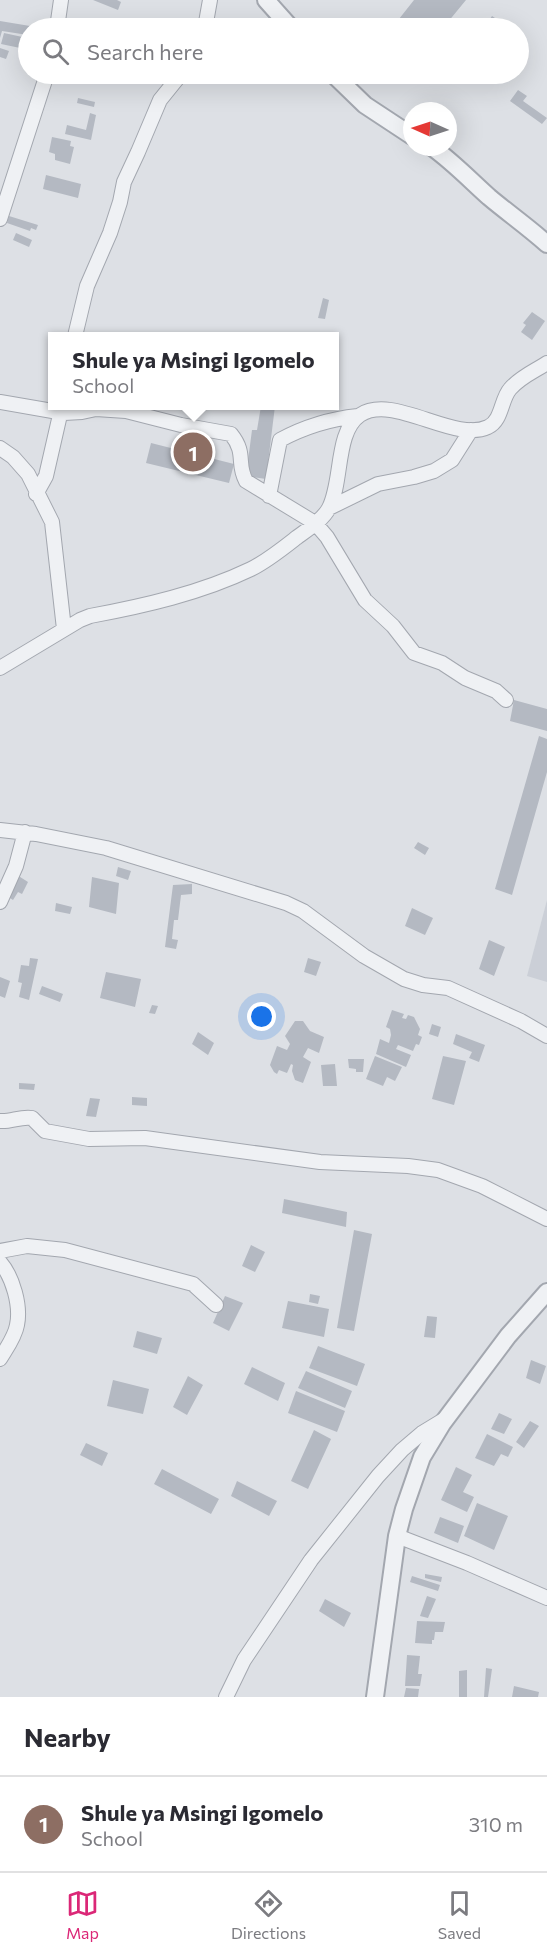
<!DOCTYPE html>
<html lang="en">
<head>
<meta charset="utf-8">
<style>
  body { margin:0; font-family:Commissioner,sans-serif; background:#f2f2f3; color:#2b2b33 }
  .compass { position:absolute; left:403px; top:102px; width:54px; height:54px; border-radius:50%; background:#fff; box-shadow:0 6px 24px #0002; rotate:273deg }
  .you { position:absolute; left:262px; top:1017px; width:21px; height:21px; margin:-15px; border:4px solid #fff; border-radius:50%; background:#1a73e8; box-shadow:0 0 0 9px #1a73e833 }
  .badge { display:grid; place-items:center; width:39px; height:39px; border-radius:50%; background:#db2777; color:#fff; font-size:20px; font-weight:700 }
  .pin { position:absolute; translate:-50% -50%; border:3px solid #fff; box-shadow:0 2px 6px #0006 }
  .popup { position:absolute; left:48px; top:332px; width:291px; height:78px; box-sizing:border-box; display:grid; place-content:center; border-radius:0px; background:#fff; filter:drop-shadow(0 2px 4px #0005); font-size:20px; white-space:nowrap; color:#7c7c81 }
  .popup b { font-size:22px; color:#2b2b33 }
  .popup::after { content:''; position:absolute; left:50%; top:100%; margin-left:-12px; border:12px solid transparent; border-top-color:#fff }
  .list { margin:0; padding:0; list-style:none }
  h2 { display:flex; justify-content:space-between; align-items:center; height:78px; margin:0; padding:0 24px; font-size:26px }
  h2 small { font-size:20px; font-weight:400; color:#7c7c81 }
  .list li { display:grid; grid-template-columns:39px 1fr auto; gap:18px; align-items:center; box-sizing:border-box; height:96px; padding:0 24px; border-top:2px solid #e1e1e2 }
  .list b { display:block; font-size:22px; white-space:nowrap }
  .list p { margin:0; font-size:20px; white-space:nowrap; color:#7c7c81 }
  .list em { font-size:20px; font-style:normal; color:#7c7c81 }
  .icon { flex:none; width:33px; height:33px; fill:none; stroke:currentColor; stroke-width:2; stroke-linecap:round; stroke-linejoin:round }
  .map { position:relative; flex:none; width:547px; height:1697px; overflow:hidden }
  .search { position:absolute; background:#fff; box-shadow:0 6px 24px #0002; left:18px; right:18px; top:18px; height:66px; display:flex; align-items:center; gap:15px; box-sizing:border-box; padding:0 21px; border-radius:33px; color:#7c7c81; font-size:22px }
  .sheet { height:174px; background:#fff }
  nav { display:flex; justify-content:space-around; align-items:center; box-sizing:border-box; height:84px; border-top:2px solid #e1e1e2; background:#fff; font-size:16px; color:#7c7c81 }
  nav a { display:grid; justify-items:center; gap:3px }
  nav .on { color:#db2777 }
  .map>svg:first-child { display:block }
</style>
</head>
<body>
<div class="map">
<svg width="547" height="1697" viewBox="0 0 547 1697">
  <rect width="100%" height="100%" fill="#dde0e5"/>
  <path fill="#cbcfd7" d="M547,900v82l-20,-6z"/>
  <path fill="#b4b9c2" d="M93,0h24l4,2 -3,8z
    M414,0h52l-23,28h-33l-11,-9z
    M492,16l18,12h-26z
    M0,21l30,5 -2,2v7l-26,-4 -2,7z
    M4,33l23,5 -2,11 -24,-5z
    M0,48l9,3 -3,8 -6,-2z
    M518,90l9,6 -4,5 24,17 -5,6 -32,-23z
    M78,98l17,4 -1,5 -17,-4z
    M90,113l6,2 -5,25 -26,-6 2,-9 19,5z
    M52,137l19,4 -1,5 4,1 -4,17 -15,-4v-6l-6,-2z
    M46,175l35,9 -3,14 -35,-9z
    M9,216l29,9 -2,5 -5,-2 -1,3 -23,-8z
    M16,233l16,7 -3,7 -16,-7z
    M323,298l6,2 -4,19 -7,-1z
    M532,312l13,9 -13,19 -11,-8 5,-7 -3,-2z
    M261,406h14l-9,73 -20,-3 6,-46h5z
    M151,443l83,21 -5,19 -83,-20z
    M514,700l33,9v22l-37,-10z
    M539,736l8,3v33l-35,123 -17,-6z
    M418,842l11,6 -4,7 -11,-7z
    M118,867l13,4 -3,9 -12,-4z
    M17,875l11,7 -6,12 -4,-2 -5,8 -6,-4z
    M92,877l27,6 -3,31 -27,-7z
    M192,884v10l-11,1 -3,25h-4l-2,19 6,1 -2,9 -11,-2 8,-62z
    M56,903l16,4 -2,7 -15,-3z
    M412,908l21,10 -8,17 -20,-9z
    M489,940l16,7 -11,29 -15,-7z
    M30,958l8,1 -9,41 -10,-3 3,-14 -4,-1 3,-17 8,1z
    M308,958l13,4 -5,14 -12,-4z
    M106,972l35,7 -6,28 -35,-9z
    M0,977l10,4 -5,17 -5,-2z
    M42,986l21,8 -3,8 -21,-8z
    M152,1005l6,1 -3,8 -6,-1z
    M392,1010l12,4 -2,4 4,1 2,-4 6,2 6,12 -2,6 4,2 -3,8 -3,-1 -3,7 -15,-6 -2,4 15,6 -5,12 -30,-13 4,-15 9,4 2,-8 -1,-6 -4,-2z
    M295,1021h8l7,10 14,6 -5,16 -11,-5 -5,9 8,5 -8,21 -8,-3 -3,-9 1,-6 -2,-1 -4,9 -8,-3 -2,4 -3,-2 -4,-7 7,-19 10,4 3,-6 -5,-8z
    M432,1024l9,3 -3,10 -9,-3z
    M198,1032l16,11 -6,12 -16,-11z
    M456,1034l29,11 -6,17 -10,-4 3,-6 -19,-8z
    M375,1056l27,11 -7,14 -8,-4 -4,9 -17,-7z
    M443,1056l23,5 -12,44 -22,-6z
    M348,1059h16l-1,13h-7v-3l-7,-1z
    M335,1064l2,22h-14l-2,-21z
    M19,1083l16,1 -1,6 -15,-1z
    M132,1097l15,1v8l-15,-1z
    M90,1098l10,1 -4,18 -10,-1z
    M284,1199l63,13 -1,15 -64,-14z
    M354,1230l18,4 -18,97 -17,-3z
    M251,1245l14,7 -10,20 -13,-6z
    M310,1294l10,2 -2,8 -9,-2z
    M225,1296l18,7 -14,28 -16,-8z
    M288,1301l41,8 -5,28 -42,-9z
    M427,1316l10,1 -2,21 -11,-1z
    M137,1331l25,7 -5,16 -24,-7z
    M318,1346l47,18 -8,22 -48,-18z
    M531,1360l15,6 -6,18 -14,-6z
    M252,1367l33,16 -7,18 -34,-17z
    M306,1371l46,20 -7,17 -47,-20z
    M188,1376l15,9 -16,30 -14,-8z
    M113,1380l36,9 -6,25 -36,-8z
    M296,1391l49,20 -8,21 -49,-19z
    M499,1413l13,6 -8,15 -13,-5z
    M530,1421l9,5 -15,22 -8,-6z
    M314,1430l17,9 -23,50 -17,-8z
    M487,1434l26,13 -5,10 -7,-3 -7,12 -19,-8z
    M86,1443l22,10 -6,13 -22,-11z
    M456,1467l16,8 -9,17 11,5 -7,15 -26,-12z
    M162,1469l57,30 -8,15 -57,-30z
    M237,1481l40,20 -8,15 -38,-20z
    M477,1503l31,13 -14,34 -30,-14z
    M440,1517l24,9 -6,17 -24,-10z
    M425,1574l17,3 -1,5 -16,-4z
    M412,1576l28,9 -2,6 -28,-9z
    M427,1596l9,3 -8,19 -8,-2z
    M325,1599l26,14 -7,14 -25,-16z
    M417,1621l28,1 -2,10h-8l-1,8h-2v4l-17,-1z
    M407,1655l13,1 -2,18h4l-2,12h-15z
    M486,1668l6,1 -4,28h-4z
    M467,1670v27h-8v-26z
    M514,1686l25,6 -1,5h-26z
    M406,1688l13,1 -1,8h-14z"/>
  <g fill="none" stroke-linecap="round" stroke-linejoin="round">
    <defs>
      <path id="minor" d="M57,28l4,-28
        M205,28l5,-28
        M0,219l47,-145
        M75,336l12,-50 23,-53 10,-31 4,-20 14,-30 22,-52 21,-26
        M0,402l64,11 18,-1 14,-3 30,2 55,14 50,9c16,20 5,29 15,47l69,42 12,14 38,63 28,26 21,27 28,10 23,15 31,13 10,9
        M0,448l13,9 15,17 24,48 12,107
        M36,494l10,-18 16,-70
        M269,496l11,-56c26,-14 49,-21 78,-24
        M329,508l49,-24 36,-7 20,-6 18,-11 19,-30
        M0,668l80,-48 10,-4c54,-10 111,-23 161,-47 16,-8 31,-20 45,-31 11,-8 27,-18 33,-30 14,-27 6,-76 31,-93 33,-22 94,28 128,12 14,-6 13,-28 22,-38 10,-12 25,-18 37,-26
        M0,830l36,4 70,14 180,55 17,8 61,45 40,23 19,6 25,3 73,33 26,15
        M0,902l16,-36 9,-34
        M0,1121c11,1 21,-5 32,-3l13,13 44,8 56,-1 175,24 88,4 30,4 44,16 65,33
        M0,1251l27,-5 38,4 128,34 23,21
        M0,1262c13,15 21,44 17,63 -2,12 -11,24 -17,34
        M397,1536l70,27 80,35
        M226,1697l18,-37 67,-100 67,-84 24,-26 20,-17 23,-14"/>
      <path id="tertiary" d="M266,0l25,28
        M333,74l32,31 47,31
        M432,147c21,15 38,33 57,50 19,16 39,30 58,47
        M375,1697l22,-161 7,-27 18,-52 20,-33 66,-88 39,-44"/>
    </defs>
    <use href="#minor" stroke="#a3a7af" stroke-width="16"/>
    <use href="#tertiary" stroke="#a3a7af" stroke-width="20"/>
    <use href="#minor" stroke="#eff1f4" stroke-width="14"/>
    <use href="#tertiary" stroke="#eff1f4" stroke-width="16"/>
  </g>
</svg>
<svg class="compass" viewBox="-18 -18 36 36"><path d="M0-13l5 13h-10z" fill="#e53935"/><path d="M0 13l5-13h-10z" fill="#7c7c81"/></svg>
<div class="you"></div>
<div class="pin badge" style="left:193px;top:452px;background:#8d6e63">1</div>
<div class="popup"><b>Shule ya Msingi Igomelo</b>School</div>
<div class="search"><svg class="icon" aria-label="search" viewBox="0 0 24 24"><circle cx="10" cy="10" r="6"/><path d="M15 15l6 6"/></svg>Search here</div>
</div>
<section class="sheet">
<h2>Nearby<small></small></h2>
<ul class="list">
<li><span class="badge" style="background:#8d6e63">1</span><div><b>Shule ya Msingi Igomelo</b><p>School</p></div><em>310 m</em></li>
</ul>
</section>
<nav>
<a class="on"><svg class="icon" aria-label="map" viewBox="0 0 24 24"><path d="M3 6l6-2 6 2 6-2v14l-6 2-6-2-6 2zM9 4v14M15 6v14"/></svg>Map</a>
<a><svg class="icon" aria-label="directions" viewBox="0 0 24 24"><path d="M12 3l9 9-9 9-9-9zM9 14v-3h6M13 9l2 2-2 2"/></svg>Directions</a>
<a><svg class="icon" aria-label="saved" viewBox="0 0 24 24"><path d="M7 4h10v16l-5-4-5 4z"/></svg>Saved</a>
</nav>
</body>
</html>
